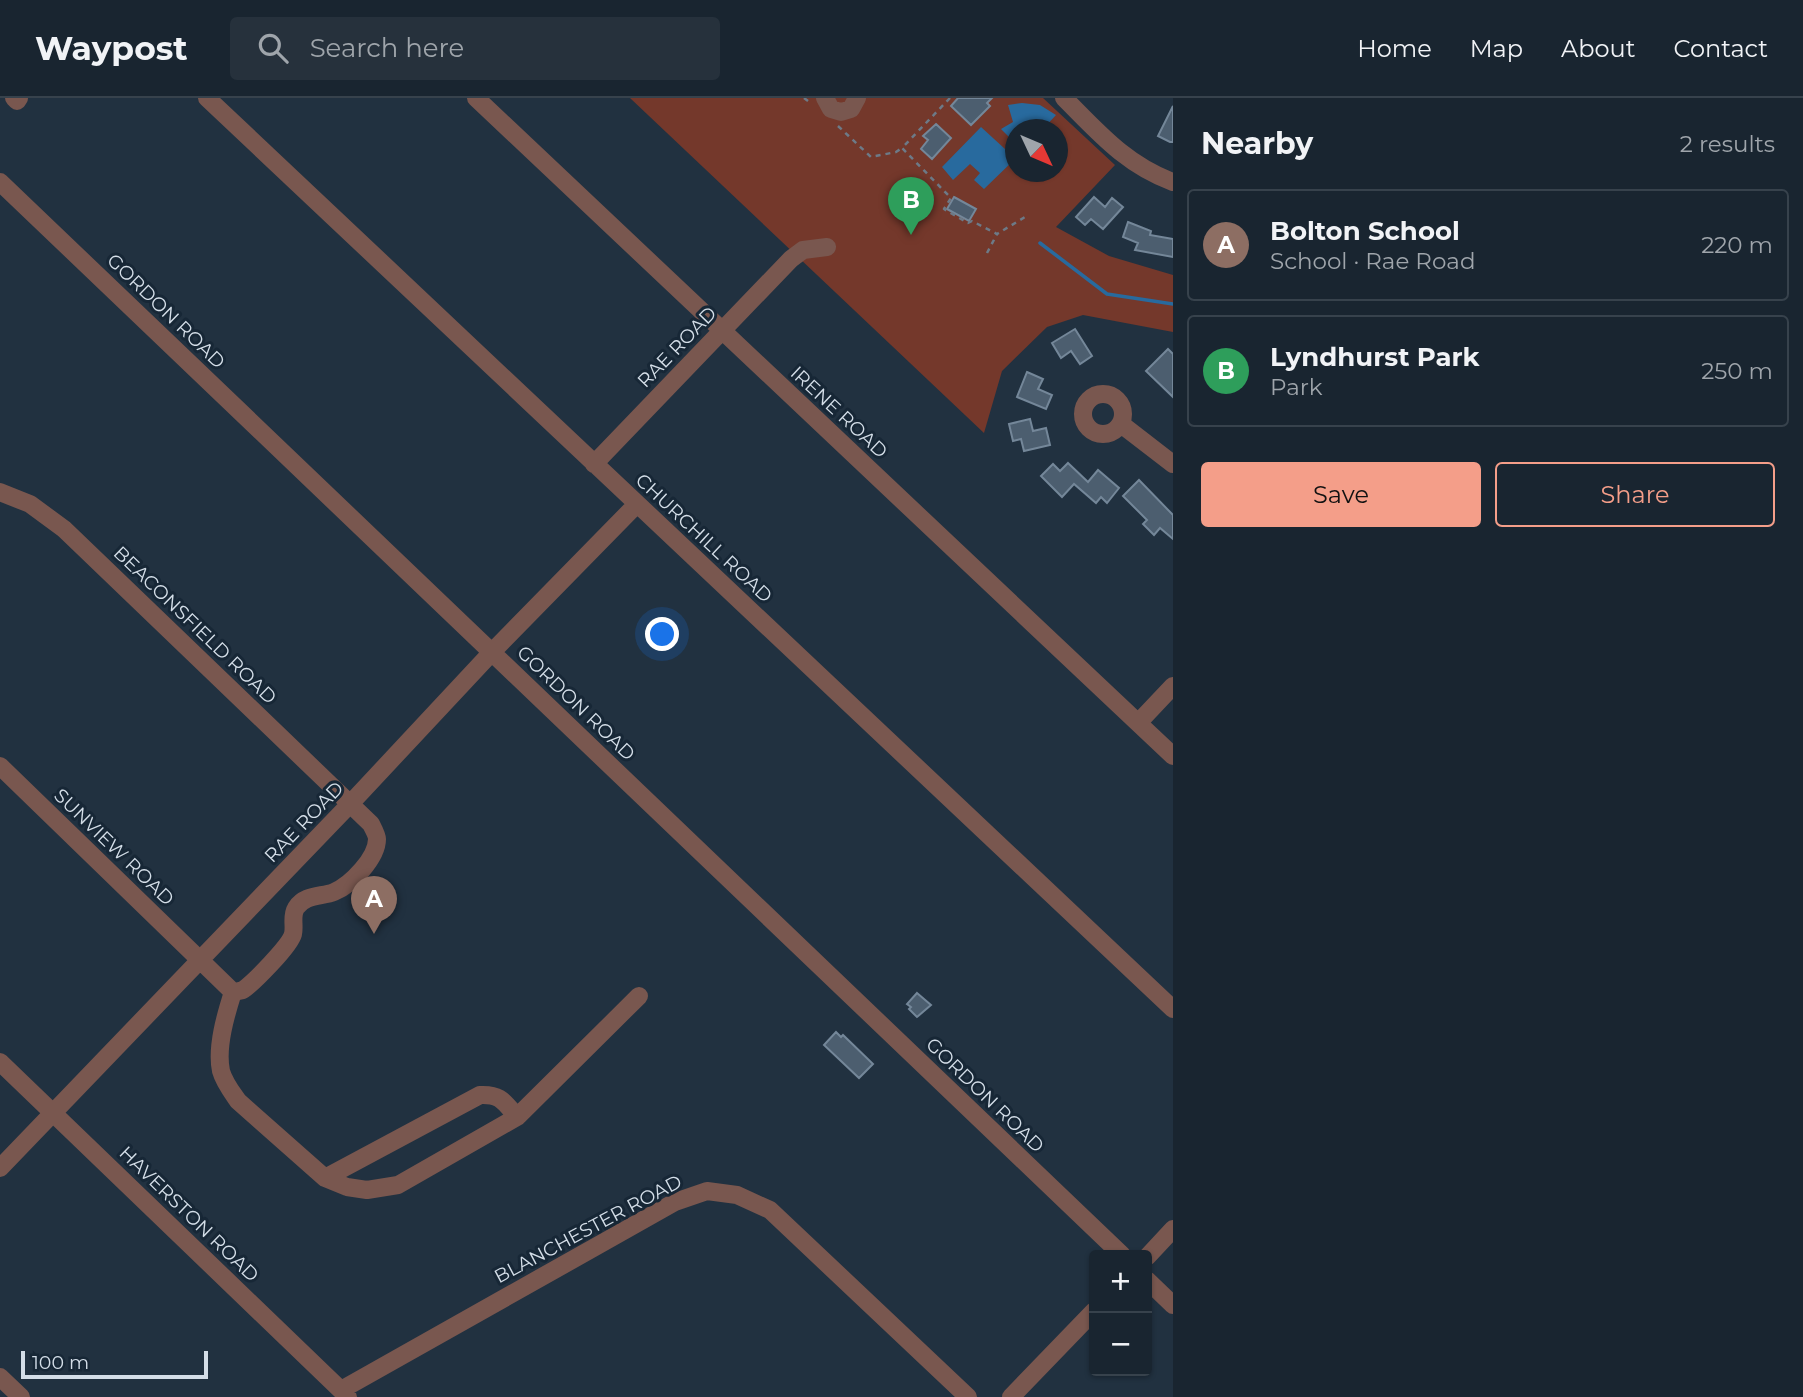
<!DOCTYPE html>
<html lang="en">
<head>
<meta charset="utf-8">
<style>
  body { margin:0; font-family:Montserrat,sans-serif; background:#26313c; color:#f1f3f6 }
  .controls { position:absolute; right:21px; bottom:21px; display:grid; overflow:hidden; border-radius:7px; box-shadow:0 2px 5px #0004 }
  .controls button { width:63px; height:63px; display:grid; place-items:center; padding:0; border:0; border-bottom:2px solid #37424c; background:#192530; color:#f1f3f6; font:35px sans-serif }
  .compass { position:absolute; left:1005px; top:21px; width:63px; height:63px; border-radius:50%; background:#192530; box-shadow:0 2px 5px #0004; rotate:134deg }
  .scale { position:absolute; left:21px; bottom:18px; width:187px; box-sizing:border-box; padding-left:7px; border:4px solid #d4dee8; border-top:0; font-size:19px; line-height:24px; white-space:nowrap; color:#d4dee8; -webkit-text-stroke:5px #172736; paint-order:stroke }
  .you { position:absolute; left:663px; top:537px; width:24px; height:24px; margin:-18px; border:5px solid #fff; border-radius:50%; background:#1a73e8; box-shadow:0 0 0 10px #1a73e833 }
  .badge { display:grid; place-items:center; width:46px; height:46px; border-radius:50%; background:#f49e89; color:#fff; font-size:23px; font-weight:700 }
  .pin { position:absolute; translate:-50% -58px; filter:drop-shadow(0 2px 4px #0008) }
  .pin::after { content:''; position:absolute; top:37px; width:24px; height:21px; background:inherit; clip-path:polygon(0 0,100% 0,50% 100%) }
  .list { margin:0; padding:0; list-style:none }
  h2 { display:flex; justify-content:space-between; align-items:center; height:91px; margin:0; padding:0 28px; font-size:30px }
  h2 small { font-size:23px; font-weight:400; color:#9fa5ab }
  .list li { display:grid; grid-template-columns:46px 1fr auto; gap:21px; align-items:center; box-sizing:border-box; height:112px; margin:0 14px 14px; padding:0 14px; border:2px solid #37424c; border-radius:7px }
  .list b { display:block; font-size:26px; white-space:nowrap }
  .list p { margin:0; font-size:23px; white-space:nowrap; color:#9fa5ab }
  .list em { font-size:23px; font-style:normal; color:#9fa5ab }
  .actions { display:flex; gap:14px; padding:21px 28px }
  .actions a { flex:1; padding:16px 0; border:2px solid #f49e89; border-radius:7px; text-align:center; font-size:24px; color:#f49e89 }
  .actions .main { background:#f49e89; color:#111 }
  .icon { flex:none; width:38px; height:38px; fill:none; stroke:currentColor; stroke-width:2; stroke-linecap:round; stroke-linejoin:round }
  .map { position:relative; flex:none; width:1173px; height:1299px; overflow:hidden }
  header { display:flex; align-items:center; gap:42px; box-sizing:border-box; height:98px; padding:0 35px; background:#192530; border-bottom:2px solid #37424c }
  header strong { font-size:33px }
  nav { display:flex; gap:38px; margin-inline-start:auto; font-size:24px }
  .search { width:490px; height:63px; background:#26313c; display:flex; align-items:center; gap:18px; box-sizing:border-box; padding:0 24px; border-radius:7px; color:#9fa5ab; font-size:26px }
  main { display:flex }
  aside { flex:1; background:#192530 }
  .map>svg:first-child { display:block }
</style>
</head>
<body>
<header>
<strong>Waypost</strong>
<div class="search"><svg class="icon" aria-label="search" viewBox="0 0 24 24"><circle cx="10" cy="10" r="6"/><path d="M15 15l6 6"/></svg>Search here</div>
<nav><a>Home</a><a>Map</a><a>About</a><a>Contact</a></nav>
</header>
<main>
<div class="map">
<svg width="1173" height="1299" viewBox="0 0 1173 1299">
  <rect width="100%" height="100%" fill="#213140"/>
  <path fill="#74382b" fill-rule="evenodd" d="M630,0h413l72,67 -59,62 53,29 64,19v57l-90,-17 -36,12 -45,44 -18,62zM1015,32h43v42h-43z"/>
  <path fill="#286a9e" d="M1022,5l18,2 16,10 -12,13 1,1 -30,1v29l-31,30 -10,-9 6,-7 -10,-9 -17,16 -11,-13 39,-40 24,22 9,-7 -13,-13 12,-7 -5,-17z"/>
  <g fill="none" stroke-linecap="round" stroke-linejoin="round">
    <path stroke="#286a9e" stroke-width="3.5" d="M1040,145l67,51 66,10"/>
  </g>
  <path fill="#4c5e6f" stroke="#748799" stroke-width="2" d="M958,0h34l-5,5 3,3 -19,19 -20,-19z
    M1173,8v36h-3l-12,-6z
    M936,26l15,14 -19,21 -11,-10 7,-9 -5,-4z
    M954,99l22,12 -7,12 -22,-12z
    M1094,99l11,10 7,-9 11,9 -20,22 -12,-10 -6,6 -9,-8z
    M1128,124l23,9 -1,4 23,4v18l-38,-7 3,-7 -15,-6z
    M1075,231l17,27 -12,8 -9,-13 -10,7 -9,-15z
    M1168,251l5,5v43l-27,-26z
    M1027,274l16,7 -5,10 14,6 -6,14 -29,-12z
    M1030,321l3,12 13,-3 4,17 -26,6 -3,-12 -8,2 -4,-17z
    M1068,365l20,19 10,-12 21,18 -12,15 -6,-6 -5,6 -22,-19 -12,13 -21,-21 12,-12 7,7z
    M1139,382l34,35v24l-13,-11 -6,7 -11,-11 4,-4 -24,-24z
    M917,895l14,12 -14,12 -8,-8 2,-2 -4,-3z
    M836,934l5,5 2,-2 30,29 -14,14 -35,-33z"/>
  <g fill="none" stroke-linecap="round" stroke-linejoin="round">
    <path stroke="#6d7a87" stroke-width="2.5" stroke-dasharray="5 5" stroke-linecap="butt" d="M804,0l8,6
      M950,0l-48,50 49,50 -7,11 24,14 4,-2 25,13 28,-17
      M838,28l33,31 25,-5 6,-4
      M987,155l10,-19"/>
    <path stroke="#79574f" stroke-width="18" d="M14,0l3,3 2,-3
      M207,0l966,911
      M476,0l697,658
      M825,0l6,11 10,3 10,-3 6,-11
      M1064,0c34,34 62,67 109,84
      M0,84l1122,1073
      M1083 316a20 20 0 1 1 40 0a20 20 0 1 1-40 0Z
      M1121,326l52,40
      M594,366l197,-205 12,-9 24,-3
      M0,394l30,12 34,25 307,295c2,4 6,11 6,15 0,19 -26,46 -43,53 -12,5 -29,2 -38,16 -5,8 -1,18 -3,26 -3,12 -40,49 -50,56 -4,1 -7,2 -10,2l-233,-226
      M1138,625l35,-37
      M233,894c-7,22 -17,55 -12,79 3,11 10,20 17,30l87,77 22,9 20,3 31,-5 119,-68 122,-121
      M0,964l348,335
      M0,1070l350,-364 142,-152 145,-148
      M325,1080l155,-83c21,-1 24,7 37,22
      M1147,1159l26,-28
      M1147,1182l26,25
      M0,1279l21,20
      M341,1292l334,-188 32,-11 30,4 33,15 198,187
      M1011,1299l83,-86"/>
  </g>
  <g text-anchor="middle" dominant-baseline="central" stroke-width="6" stroke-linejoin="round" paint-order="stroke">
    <g font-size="19" fill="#d4dee8" stroke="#172736">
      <text transform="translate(166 213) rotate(44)">GORDON ROAD</text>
      <text transform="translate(677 249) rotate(-46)">RAE ROAD</text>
      <text transform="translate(839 314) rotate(43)">IRENE ROAD</text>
      <text transform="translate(704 440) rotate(43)">CHURCHILL ROAD</text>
      <text transform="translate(195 527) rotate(44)">BEACONSFIELD ROAD</text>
      <text transform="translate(576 605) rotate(44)">GORDON ROAD</text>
      <text transform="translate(304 724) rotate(-46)">RAE ROAD</text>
      <text transform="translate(114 749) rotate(44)">SUNVIEW ROAD</text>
      <text transform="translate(985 997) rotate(44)">GORDON ROAD</text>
      <text transform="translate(189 1116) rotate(44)">HAVERSTON ROAD</text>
      <text transform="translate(588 1131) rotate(-28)">BLANCHESTER ROAD</text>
    </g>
  </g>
</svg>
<div class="controls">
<button>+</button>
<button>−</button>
</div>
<svg class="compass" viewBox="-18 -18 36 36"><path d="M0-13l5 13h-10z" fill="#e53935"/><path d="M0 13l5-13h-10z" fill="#9fa5ab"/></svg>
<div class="scale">100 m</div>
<div class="you"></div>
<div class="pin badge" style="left:374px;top:836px;background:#8d6e63">A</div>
<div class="pin badge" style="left:911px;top:137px;background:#2e9e5b">B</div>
</div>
<aside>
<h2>Nearby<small>2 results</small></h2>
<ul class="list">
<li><span class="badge" style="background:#8d6e63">A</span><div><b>Bolton School</b><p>School · Rae Road</p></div><em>220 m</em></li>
<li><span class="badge" style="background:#2e9e5b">B</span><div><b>Lyndhurst Park</b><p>Park</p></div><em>250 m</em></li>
</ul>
<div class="actions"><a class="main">Save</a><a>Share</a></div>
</aside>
</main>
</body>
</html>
